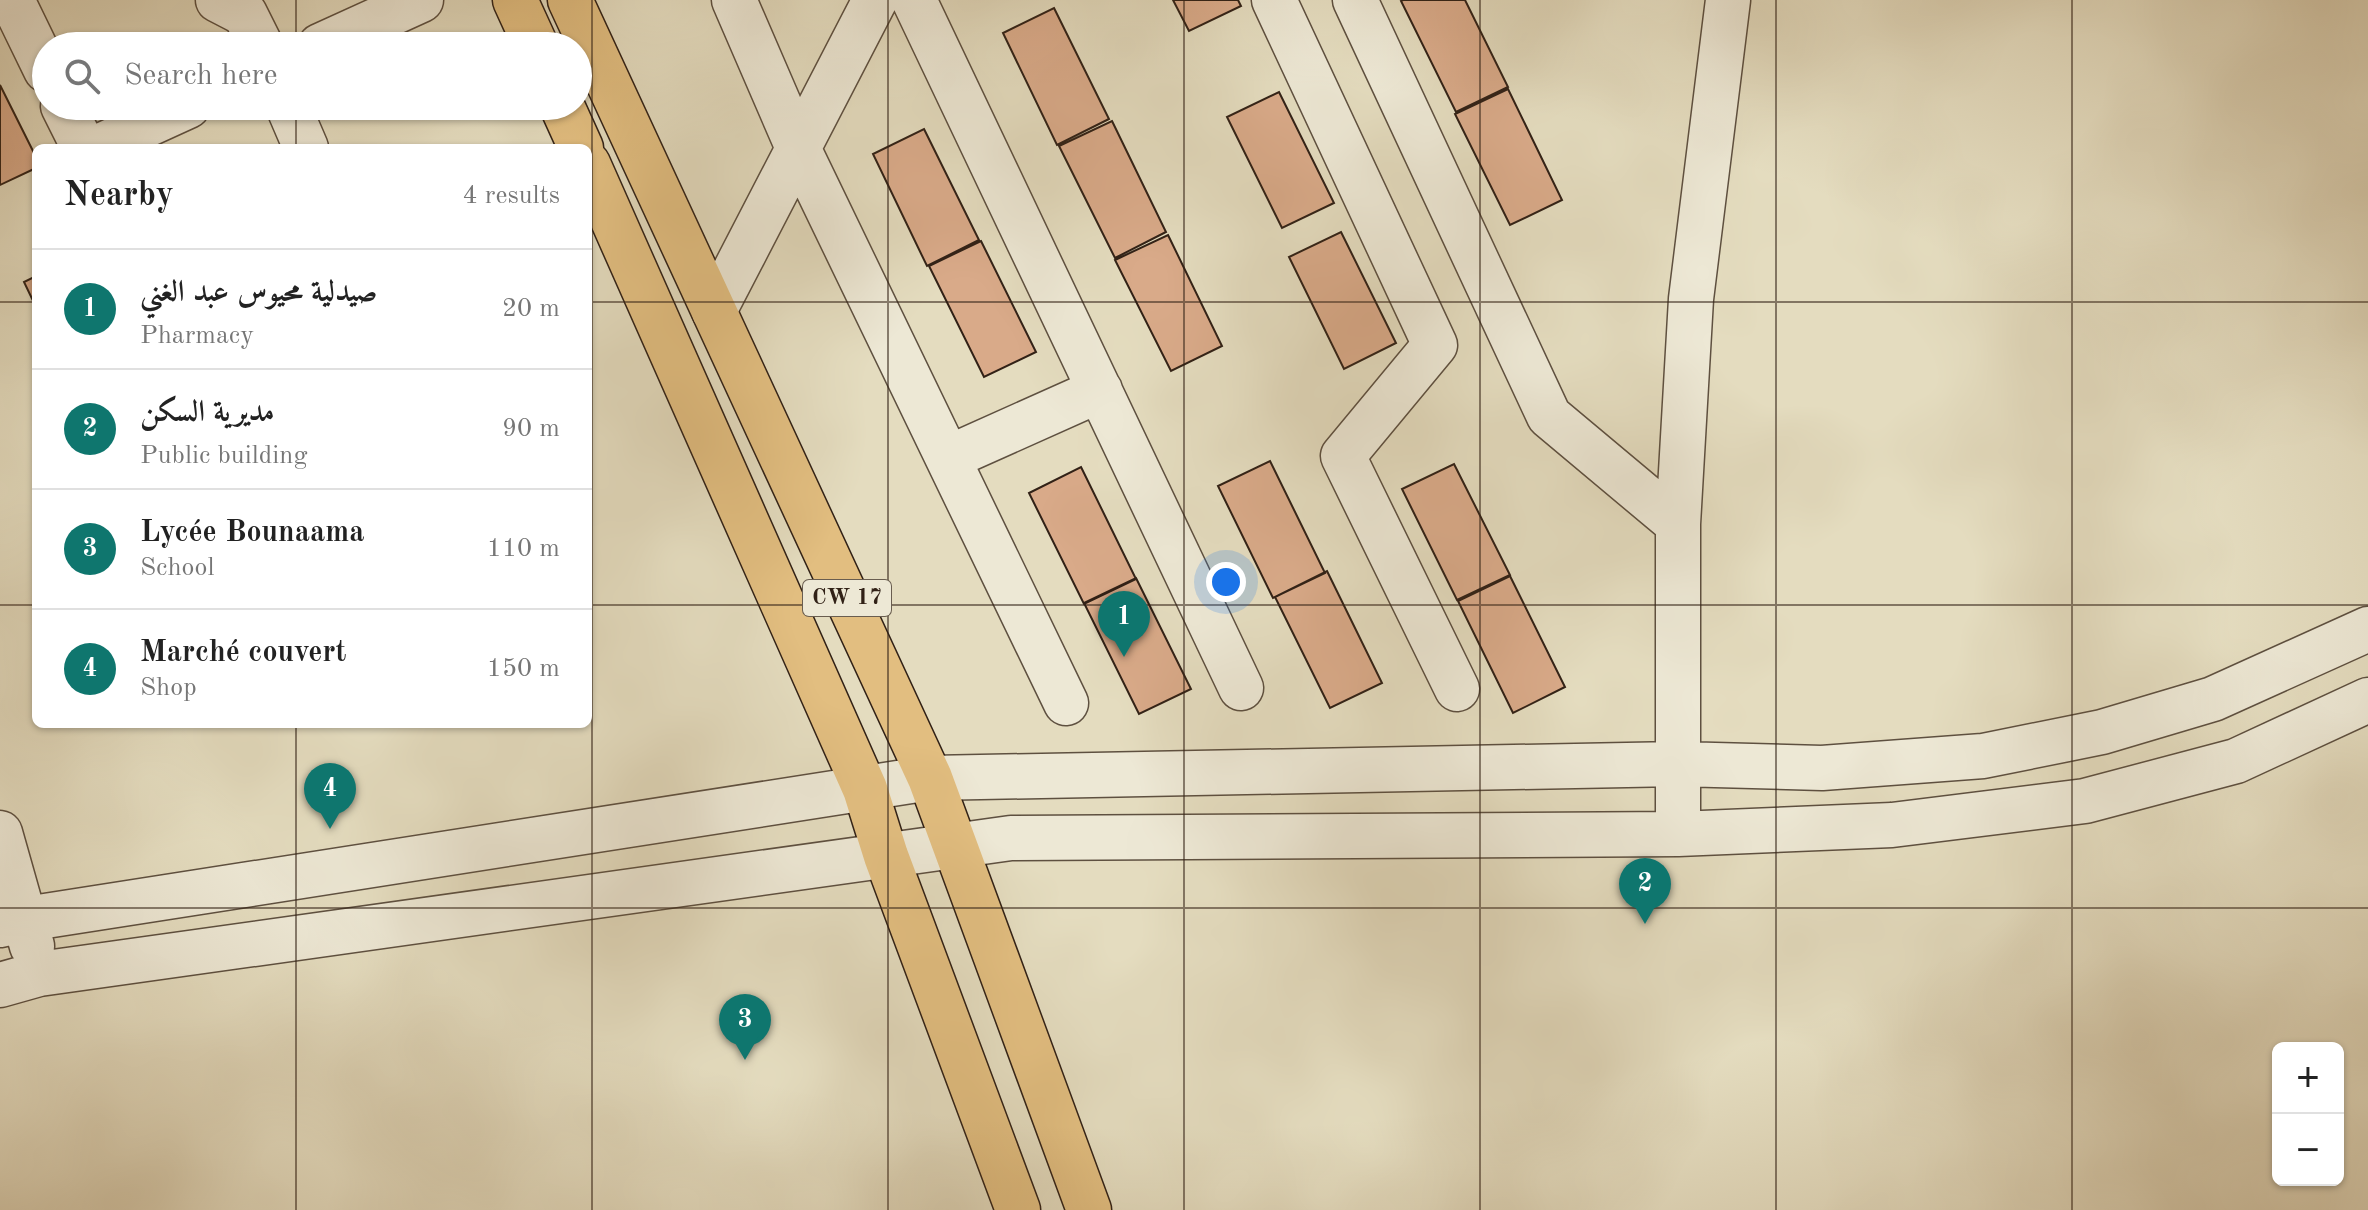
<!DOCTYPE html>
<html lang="en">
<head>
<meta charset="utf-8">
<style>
  body { margin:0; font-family:"Old Standard TT",Amiri,serif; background:#f2f2f2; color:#222 }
  .controls { position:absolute; right:24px; bottom:24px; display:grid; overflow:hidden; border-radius:12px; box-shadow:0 2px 6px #0004 }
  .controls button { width:72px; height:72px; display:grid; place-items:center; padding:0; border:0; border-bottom:2px solid #e0e0e0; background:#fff; color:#222; font:40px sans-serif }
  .you { position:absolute; left:1226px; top:582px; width:28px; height:28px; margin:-20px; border:6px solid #fff; border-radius:50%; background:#1a73e8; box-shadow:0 0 0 12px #1a73e833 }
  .badge { display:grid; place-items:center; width:52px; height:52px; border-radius:50%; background:#0f766e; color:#fff; font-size:26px; font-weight:700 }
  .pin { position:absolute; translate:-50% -66px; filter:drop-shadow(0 2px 4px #0008) }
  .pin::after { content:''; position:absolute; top:42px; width:28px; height:24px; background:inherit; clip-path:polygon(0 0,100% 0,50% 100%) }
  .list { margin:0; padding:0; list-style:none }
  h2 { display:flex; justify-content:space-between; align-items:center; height:104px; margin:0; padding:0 32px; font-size:34px }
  h2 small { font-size:26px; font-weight:400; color:#767676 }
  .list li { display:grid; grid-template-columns:52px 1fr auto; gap:24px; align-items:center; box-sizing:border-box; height:120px; padding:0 32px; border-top:2px solid #e0e0e0 }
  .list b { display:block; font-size:30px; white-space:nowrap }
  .list p { margin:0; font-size:26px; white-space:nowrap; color:#767676 }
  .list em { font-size:26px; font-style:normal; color:#767676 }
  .icon { flex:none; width:44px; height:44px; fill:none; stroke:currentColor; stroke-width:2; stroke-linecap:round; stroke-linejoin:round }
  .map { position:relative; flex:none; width:2368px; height:1210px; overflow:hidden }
  .search { position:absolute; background:#fff; box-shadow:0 2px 6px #0004; left:32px; top:32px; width:560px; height:88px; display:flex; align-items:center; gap:20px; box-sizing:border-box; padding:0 28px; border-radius:44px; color:#767676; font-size:30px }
  .panel { position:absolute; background:#fff; box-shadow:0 2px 6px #0004; left:32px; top:144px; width:560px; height:584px; border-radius:12px }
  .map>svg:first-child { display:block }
</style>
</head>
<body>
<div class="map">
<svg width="2368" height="1210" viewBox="0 0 2368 1210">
  <rect width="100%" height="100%" fill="#e4dcbf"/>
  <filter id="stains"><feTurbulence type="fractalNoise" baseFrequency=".0025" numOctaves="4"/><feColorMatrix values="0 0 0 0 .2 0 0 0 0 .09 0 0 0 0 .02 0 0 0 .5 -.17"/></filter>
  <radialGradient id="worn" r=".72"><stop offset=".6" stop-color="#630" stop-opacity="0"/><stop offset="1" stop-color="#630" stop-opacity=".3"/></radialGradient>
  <path fill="#d9aa89" stroke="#312116" stroke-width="2" d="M1173,0h65l3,6 -52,25z
    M1403,0h62l43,87 -52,25 -55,-111z
    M1054,8l55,111 -52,26 -54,-112z
    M0,85l36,72v11l-36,17z
    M1508,89l54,111 -52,25 -55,-111z
    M1279,92l55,111 -52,25 -55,-111z
    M1112,121l54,111 -51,26 -56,-112z
    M924,129l55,111 -52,26 -54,-112z
    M1341,232l55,111 -52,26 -55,-112z
    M1168,235l54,111 -51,25 -56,-111z
    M981,241l55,111 -52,25 -55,-111z
    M36,276v31l-12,-25z
    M1270,461l55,112 -52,25 -55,-112z
    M1454,464l56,111 -53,25 -55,-111z
    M1081,467l55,112 -52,25 -55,-111z
    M1327,571l55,112 -52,25 -55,-111z
    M1510,576l55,111 -52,26 -55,-112z
    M1136,578l55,111 -52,25 -55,-111z"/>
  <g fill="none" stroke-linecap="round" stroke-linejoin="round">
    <defs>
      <path id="minor" d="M12,0l34,70
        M218,0l27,14 16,32
        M734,0l64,148 268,555
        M914,0l327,688
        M1274,0l161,345 -92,111 114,233
        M1355,0l194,416 129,108
        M320,46l101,-46
        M63,106l21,42
        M288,106l18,42
        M96,148l92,-42
        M714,311l161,-311
        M948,458l152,-68
        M0,833l32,113
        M1678,834v-310l13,-225 37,-299
        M0,925l26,-6 904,-141 748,-14 144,4 161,-12 119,-24 111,-33 155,-70
        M0,985l39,-11 972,-136 667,-4 214,-9 193,-24 151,-40 132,-61"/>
      <path id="major" d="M515,0l21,46
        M570,0l360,778 159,432
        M562,106l19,42
        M588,164l277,625 21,67 132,354"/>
    </defs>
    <use href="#minor" stroke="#5e5040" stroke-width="47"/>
    <use href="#major" stroke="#312116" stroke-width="47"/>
    <use href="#minor" stroke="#ede8d5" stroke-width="44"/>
    <use href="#major" stroke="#e2be80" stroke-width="44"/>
  </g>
  <path fill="none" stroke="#312116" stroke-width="2" stroke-opacity="0.55" d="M296,0v46M592,0v1210M888,0v1210M1184,0v1210M1480,0v1210M1776,0v1210M2072,0v1210M296,106v42M0,302h36M588,302h1780M0,605h36M588,605h1780M296,724v486M0,908h2368"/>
  <g text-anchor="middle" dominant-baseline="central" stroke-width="7" stroke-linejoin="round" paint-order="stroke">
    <rect fill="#ede8d5" stroke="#695d4f" stroke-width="2" x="803" y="580" width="88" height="36" rx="6"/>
    <g font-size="22" font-weight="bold" fill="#312116">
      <text x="847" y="598">CW 17</text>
    </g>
  </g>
  <rect width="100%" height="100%" filter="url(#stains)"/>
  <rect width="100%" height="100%" fill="url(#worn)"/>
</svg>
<div class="controls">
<button>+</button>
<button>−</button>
</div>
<div class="you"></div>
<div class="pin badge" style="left:1124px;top:657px">1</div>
<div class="pin badge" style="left:1645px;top:924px">2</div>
<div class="pin badge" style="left:745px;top:1060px">3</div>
<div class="pin badge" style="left:330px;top:829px">4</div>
<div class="search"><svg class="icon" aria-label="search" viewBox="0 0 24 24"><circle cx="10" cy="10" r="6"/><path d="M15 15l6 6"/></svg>Search here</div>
<section class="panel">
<h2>Nearby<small>4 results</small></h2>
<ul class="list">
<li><span class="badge">1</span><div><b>صيدلية محيوس عبد الغني</b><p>Pharmacy</p></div><em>20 m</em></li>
<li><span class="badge">2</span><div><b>مديرية السكن</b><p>Public building</p></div><em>90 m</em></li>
<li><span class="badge">3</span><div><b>Lycée Bounaama</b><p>School</p></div><em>110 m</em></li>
<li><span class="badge">4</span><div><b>Marché couvert</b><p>Shop</p></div><em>150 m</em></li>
</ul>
</section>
</div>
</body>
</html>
